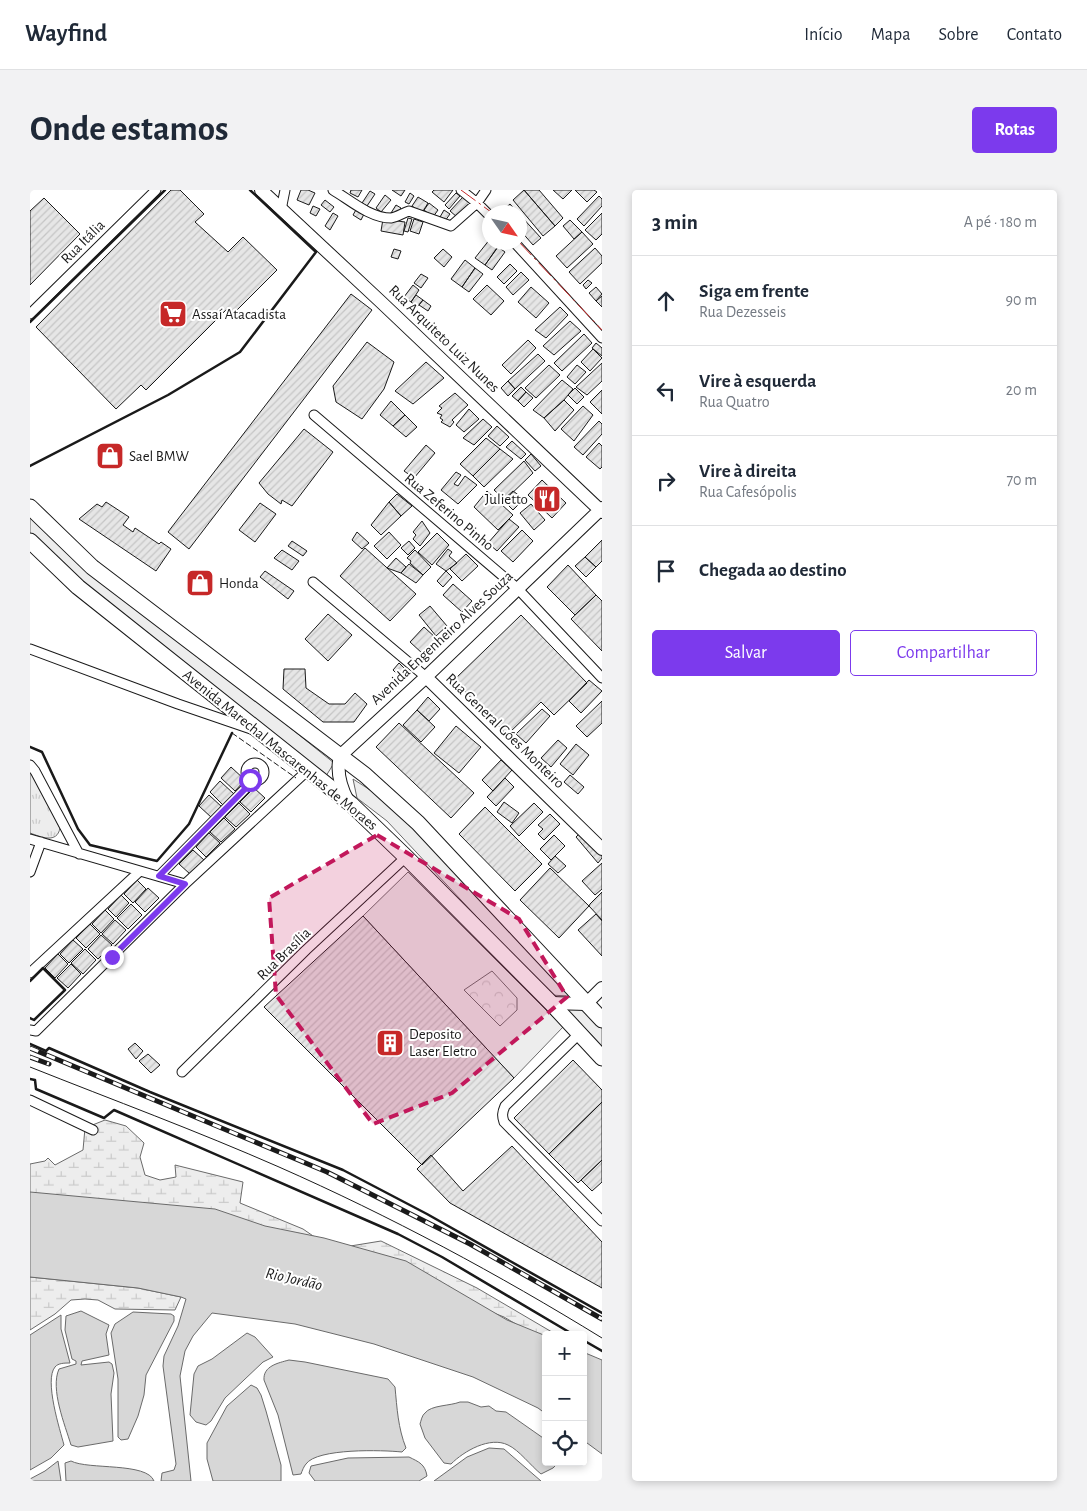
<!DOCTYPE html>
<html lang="pt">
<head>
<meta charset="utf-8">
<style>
  body { margin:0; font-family:"Alegreya Sans",sans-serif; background:#f2f2f3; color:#1f2937 }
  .controls { position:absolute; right:15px; bottom:15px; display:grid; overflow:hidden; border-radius:5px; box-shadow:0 2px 8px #0003 }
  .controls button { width:45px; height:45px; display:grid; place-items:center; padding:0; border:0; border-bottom:1px solid #e0e1e3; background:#fff; color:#1f2937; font:25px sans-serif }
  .compass { position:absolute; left:452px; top:15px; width:45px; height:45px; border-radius:50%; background:#fff; box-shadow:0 2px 8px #0003; rotate:124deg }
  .stop { position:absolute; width:15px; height:15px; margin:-11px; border:4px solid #7c3aed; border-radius:50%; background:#fff }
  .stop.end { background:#7c3aed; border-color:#fff; box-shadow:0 1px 5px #0008 }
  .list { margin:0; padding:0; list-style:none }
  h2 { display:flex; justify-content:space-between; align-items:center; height:65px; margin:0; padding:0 20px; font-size:21px }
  h2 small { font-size:16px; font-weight:400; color:#747a83 }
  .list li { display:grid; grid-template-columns:32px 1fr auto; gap:15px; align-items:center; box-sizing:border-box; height:90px; padding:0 20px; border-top:1px solid #e0e1e3 }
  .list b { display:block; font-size:19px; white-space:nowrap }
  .list p { margin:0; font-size:16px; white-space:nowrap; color:#747a83 }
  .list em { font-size:16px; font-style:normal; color:#747a83 }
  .actions { display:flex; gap:10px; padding:15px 20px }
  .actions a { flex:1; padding:11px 0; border:1px solid #7c3aed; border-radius:5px; text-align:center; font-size:18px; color:#7c3aed }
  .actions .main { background:#7c3aed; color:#fff }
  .icon { flex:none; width:28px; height:28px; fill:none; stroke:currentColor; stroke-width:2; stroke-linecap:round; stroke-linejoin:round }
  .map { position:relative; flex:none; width:572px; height:1291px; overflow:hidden; border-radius:5px }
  header { display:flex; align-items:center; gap:30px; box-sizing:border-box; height:70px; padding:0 25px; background:#fff; border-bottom:1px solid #e0e1e3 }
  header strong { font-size:24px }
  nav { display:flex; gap:28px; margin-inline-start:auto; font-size:18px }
  .intro { display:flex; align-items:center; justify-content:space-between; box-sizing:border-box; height:120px; padding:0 30px }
  h1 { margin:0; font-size:35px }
  .button { padding:12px 22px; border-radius:5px; background:#7c3aed; color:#fff; font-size:18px; font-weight:700 }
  main { display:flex; gap:30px; padding:0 30px }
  aside { flex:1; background:#fff; border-radius:5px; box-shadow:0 2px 8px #0003 }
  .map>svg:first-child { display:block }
</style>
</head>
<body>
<header>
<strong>Wayfind</strong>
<nav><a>Início</a><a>Mapa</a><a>Sobre</a><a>Contato</a></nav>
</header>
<div class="intro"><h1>Onde estamos</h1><a class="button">Rotas</a></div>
<main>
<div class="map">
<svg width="572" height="1291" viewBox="0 0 572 1291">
  <defs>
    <pattern id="forest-crowns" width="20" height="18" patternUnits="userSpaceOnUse" patternTransform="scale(1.25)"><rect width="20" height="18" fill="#ededed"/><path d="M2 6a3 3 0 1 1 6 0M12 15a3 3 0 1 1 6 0" fill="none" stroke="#cbcbcb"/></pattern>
    <pattern id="wetland-marsh" width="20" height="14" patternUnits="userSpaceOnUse" patternTransform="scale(1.25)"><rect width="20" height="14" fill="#ededed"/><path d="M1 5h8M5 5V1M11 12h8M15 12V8" fill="none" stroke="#cbcbcb"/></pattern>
    <pattern id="park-tufts" width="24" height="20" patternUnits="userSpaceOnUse" patternTransform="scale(1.25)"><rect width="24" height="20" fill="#ededed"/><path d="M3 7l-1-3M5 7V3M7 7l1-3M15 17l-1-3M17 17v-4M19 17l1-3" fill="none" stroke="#cbcbcb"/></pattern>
    <pattern id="building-hatch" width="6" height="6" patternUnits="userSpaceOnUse" patternTransform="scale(1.25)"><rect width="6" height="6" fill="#e6e6e6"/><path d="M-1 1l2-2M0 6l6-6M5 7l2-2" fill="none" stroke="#c5c5c5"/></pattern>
  </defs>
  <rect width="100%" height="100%" fill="#fff"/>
  <path fill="#ededed" stroke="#6a6a6a" d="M0,322l218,182 86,69 -8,13 -212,-167 -84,-74z
    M323,589l25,16 53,50 138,151 -19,-1 -163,-174 -30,-23z
    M378,682l155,155 -49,51 -151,-162z
    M534,816h17l21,22v18z"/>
  <path fill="url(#forest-crowns)" stroke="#6a6a6a" d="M462,781l25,27v12l-17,16 -36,-36z"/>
  <path fill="url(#wetland-marsh)" stroke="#6a6a6a" d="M75,930l21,6 18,17 -4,14 5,18 15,5 16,-3 -1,-12 68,17 -3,21 63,26 29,20 49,-8 96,47 80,47h-11v7l-42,-25 -43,-17 -431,-93v-43l15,-3 3,-3 7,7 28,-15 2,-22z
    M0,1087l108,11 43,9 -6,13 -60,-1 -17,-9 -13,-1 -14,1 -16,14 -25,16z"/>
  <path fill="url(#park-tufts)" stroke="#6a6a6a" d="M0,578l30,60c-3,16 -19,9 -30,5z"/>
  <path fill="#d7d7d7" stroke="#6a6a6a" d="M0,1002l185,17 50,17 59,12 82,23 101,59 39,16v78l-8,-6 -65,-31 -99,-33 -79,-20 -83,-11 -19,23 -8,15 -5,25 11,105h-30l1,-8 12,-3 2,-6 -13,-98 1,-10 14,-30 8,-27 -5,-2 -43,-9 -108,-11z
    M51,1121l28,14 -3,9 3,21 -27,6 -1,4 28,-3 3,2 2,9 -3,21 2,47 -35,6 -7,-2c-6,-20 -21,-56 -12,-76l17,-5v-3l-4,-2 -7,-29 1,-14z
    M103,1122l38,2 3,2v5l-28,54 -2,20 -6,21 -10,23 -7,1 -3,-3v-58l-7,-46 4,-9z
    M31,1125v14l9,34c-5,0 -12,0 -15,4 -11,13 5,63 9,78l-13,13 -21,12v-135z
    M217,1143l8,4 18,20 -10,5 -38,36 -14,23 -5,4 -10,-3 -6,-7 4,-41 4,-8 14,-7z
    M553,1162l19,8v94l-19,-14z
    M259,1170l16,2 83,17 7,8c2,21 3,41 11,61l-4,4c-19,-2 -85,-4 -96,12 -2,2 -4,7 -5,10l-8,1 -15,-60 -14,-35c-1,-14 14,-17 25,-20z
    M221,1195l6,3 4,7 5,16 15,54v16h-68l-6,-22v-16l20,-37z
    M430,1212h8l13,5 8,-1 7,5 10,1 40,28v22h13l-6,6 -12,6c-10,-8 -22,-24 -33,-29 -18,-9 -44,6 -57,19l-7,-1 -19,-25 -5,-14c1,-3 2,-9 5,-11 6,-8 25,-7 35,-11z
    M459,1258l15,1 37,32h-107l33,-24z
    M379,1267c10,5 16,7 18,19l-8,5h-104l-6,-8 2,-7 37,-8z
    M28,1271l3,20h-31v-2l15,-8z
    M41,1271c17,9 76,1 83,20h-88l-1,-18z"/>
  <path fill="url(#building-hatch)" stroke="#1a1a1a" d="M141,0h9l24,24 -9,8 33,30 15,-15 34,33 -45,45 -5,-6 -81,81 -5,-5 -25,24 -80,-82z
    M271,0h7l7,3 -6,12 -12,-5z
    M321,0h11l-4,7 -8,-4z
    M362,0h13l-4,6z
    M404,0h19l-9,12 -12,-10z
    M494,0l31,36 -12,10 -30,-36z
    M494,0h15l24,28 -8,8z
    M523,0h19l-9,9z
    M545,0h19l3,2 -10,10z
    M340,1l5,3 -8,12 -5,-3z
    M380,3l4,3 -5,8 -4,-2z
    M426,3l4,3 -11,13 -4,-4z
    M355,5l6,5 -10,12 -5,-4z
    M569,6l3,3v7l-18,20 -7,-7z
    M388,7l10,6 -6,10 -10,-7z
    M433,7l7,7 -13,13 -7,-6z
    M14,8l36,36 -50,51v-74z
    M295,10l9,7 -4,5 -9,-7z
    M399,13l9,7 -5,7 -9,-7z
    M480,14l7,8 -15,-1z
    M366,15l5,3 -5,8 -5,-3z
    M283,16l7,3 -4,7 -6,-3z
    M327,18l8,4 -4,8 -8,-5z
    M414,20l6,4 -5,7 -5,-4z
    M303,23l5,3 -8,14 -5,-4z
    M572,23v21l-6,6 -11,-10z
    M490,25l21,23 -8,7 -13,-15z
    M378,28l4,1 -4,13 -4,-1z
    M353,29l22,3 -2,13 -22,-4z
    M384,29l9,3 -4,12 -9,-3z
    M540,30l12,12 -8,7 -11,-13z
    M552,42l11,12 -26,24 -11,-12z
    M460,49v3h6l3,3 -14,20 -10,-7z
    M468,57l7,5 -13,18 -7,-5z
    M565,58l7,8v7l-22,21 -11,-12z
    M364,59l7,2 -3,8 -7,-2z
    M413,59l9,8 -8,10 -10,-9z
    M435,70l10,8 -13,19 -11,-8z
    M480,74l7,7 -13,13 -7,-7z
    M445,78l8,6 -14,18 -7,-5z
    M491,82l8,8 -16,15 -7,-8z
    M391,84l7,4 -7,10 -7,-5z
    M558,90l4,3 -6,6 -3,-4z
    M383,95l6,5 -8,12 -7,-5z
    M457,95l17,16 -13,14 -18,-16z
    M501,97l18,16 -13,15 -18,-16z
    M566,97l6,7 -6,7 -7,-8z
    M321,104l21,16 -183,239 -21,-17z
    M386,105l7,5 -6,7 -6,-5z
    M572,106v11l-6,-6z
    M393,110l8,6 -3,5 -9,-6z
    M530,117l8,8 -22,23 -11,-8z
    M540,131l11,10 -27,24 -11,-9z
    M554,144l8,9 -30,28 -8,-8z
    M498,150l8,8 -25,26 -9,-9z
    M337,152l27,20 -10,27 -22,30 -26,-17 -3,-16z
    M566,153l6,5v8l-10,-8z
    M563,159l9,9 -12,13 -9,-9z
    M508,164l7,7 -30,28 -7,-8z
    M396,172l18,16 -31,26 -18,-13z
    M572,173v18l-15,14 -11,-8z
    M519,175l11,10 -24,23 -11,-10z
    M547,175l9,7 -11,12 -8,-7z
    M532,190l11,9 -9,11 -20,18 -11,-8z
    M478,191l7,8 -7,7 -7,-8z
    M491,197l5,5 -8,9 -6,-5z
    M545,198l9,9 -7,7 -9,-9z
    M572,200v24l-12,-12z
    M496,202l7,6 -9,9 -6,-6z
    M425,203l13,12 -16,15 2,2 -4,5 -9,-5 2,-2 -3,-2 2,-3 -5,-2 5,-5 -3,-2z
    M534,210l10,10 -19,21 -11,-13z
    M361,211l14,14 -12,11 -13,-11z
    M553,216l10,9 -19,26 -13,-12z
    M439,219l10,10 -15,13 -8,-7z
    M375,225l12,12 -11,10 -13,-11z
    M453,229l9,8 -18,18 -11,-7z
    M569,231l3,3v10l-19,21 -9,-8z
    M467,236l12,11 -9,9 -12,-10z
    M274,239l29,23 -41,54 -10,-6 -1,4 -13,-10 -9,-11z
    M456,248l14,11 -27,27 -13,-12z
    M482,251l14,13 -5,5 -15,-12z
    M569,253l3,3v21l-2,2 -14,-12z
    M396,255l9,8 -21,25 -10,-7z
    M470,259l13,10 -29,28 -11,-11z
    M501,264l10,12 -6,5 -10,-11z
    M494,271l9,12 -28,27 -11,-10z
    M426,282l5,3 -7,9 4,2 7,-10 12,9 -19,19 -17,-14z
    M512,290l24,23 -14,15 -24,-23z
    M457,301l26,24 -15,15 -24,-23z
    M483,301l11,8 -11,11 -10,-10z
    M367,304l15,12 -11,10 -12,-14z
    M76,312l23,15 -6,8 10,7 2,-4 24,16 2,-2 10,7 -15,22 -77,-52 18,-15 5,3z
    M359,312l12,14 -20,19 -10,-10z
    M230,313l16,11 -21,28 -16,-12z
    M501,314l14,16 -11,10 -14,-17z
    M479,329l10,8 -22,24 -9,-8z
    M392,331l8,12 -10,13 -7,-7 3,-4 -3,-3z
    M492,340l11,11 -20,21 -12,-11z
    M327,342l12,11 -7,6 -10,-9z
    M359,342l12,13 -14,14 -13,-13z
    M407,343l12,12 -17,20 -14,-13z
    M572,350v21l-6,6 -11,-10z
    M262,351l15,10 -4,5 -15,-10z
    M379,351l6,7 -7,7 -7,-7z
    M335,358l51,46 -26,27 -50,-45z
    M418,359l4,3 -3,4 8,7 -11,8 -10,-7z
    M252,360l17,11 -7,9 -18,-12z
    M385,360l16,17 -8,8 -13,-12 1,-2 -4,-3z
    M436,364l12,12 -16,15 -12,-12z
    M555,367l11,10 -10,10 -11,-11z
    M366,368l10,9 -5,6 -14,-5z
    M379,374l14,11 -7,8 -15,-10z
    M538,375l28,30 -21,20 -28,-28z
    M235,381l29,20 -6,8 -28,-22z
    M416,381l6,6 -9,10 -6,-6z
    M423,394l19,17 -10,11 -19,-17z
    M566,405l6,6v50l-31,-32z
    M400,416l17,20 -11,10 -17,-21z
    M298,424l24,21 -24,26 -23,-22z
    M491,425l66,68 -33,32 -13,-13 -34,33 -53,-55z
    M394,437l13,12 -14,15 -13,-12z
    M369,473l8,8 -6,7 -8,-8z
    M254,479h21l1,19 23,16h16l10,-11 12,11 -13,18h-31l-40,-33z
    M559,490l13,11 -21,22 -12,-12z
    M398,507l12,12 -11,12 -12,-11z
    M572,511v22l-15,14 -11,-11z
    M512,519l8,7 -24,27 -10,-9z
    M387,520l18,17 -14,15 -18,-17z
    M369,533l75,70 -23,25 -75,-71z
    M426,536l25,21 -22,26 -25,-20z
    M528,550l9,8 -16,19 -10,-9z
    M546,554l13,11 -16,20 -13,-11z
    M471,570l11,10 -19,21 -11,-11z
    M201,577l14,13 -10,11 -14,-13z
    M540,585l14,12 -6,7 -14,-12z
    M475,588l9,9 -18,19 -9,-9z
    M190,591l14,13 -11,11 -13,-13z
    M224,598l11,10 -14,14 -11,-10z
    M179,605l13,12 -10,11 -13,-12z
    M474,612l15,11 -7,10 -15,-11z
    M209,613l11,11 -14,13 -11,-10z
    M504,613l9,9 -24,24 -9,-10z
    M455,617l57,57 -27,27 -56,-57z
    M520,624l10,10 -16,16 -6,-6 5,-5 -5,-4z
    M194,628l11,11 -14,13 -11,-10z
    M551,642l21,23v3l-4,5 -22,-26z
    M179,643l11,10 -14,14 -10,-10z
    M524,645l11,11 -14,14 -11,-11z
    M163,660l11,10 -14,14 -11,-10z
    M525,666l11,10 -8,7 -10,-9z
    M572,673v26l-7,6 -13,-14z
    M520,678l39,38 -30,32 -39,-38z
    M107,690l9,9 -13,14 -9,-9z
    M118,698l11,10 -14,14 -10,-10z
    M572,702v28l-13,-14 1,-2z
    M91,705l8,8 -13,14 -8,-8z
    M101,714l11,11 -14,14 -11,-11z
    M75,720l9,9 -13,14 -9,-9z
    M566,724l6,7v35l-24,-26z
    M333,726l151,162 -92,87 -158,-158z
    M85,730l11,10 -13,14 -11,-10z
    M60,734l10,10 -14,14 -10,-10z
    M71,745l11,10 -14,14 -10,-10z
    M43,750l10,9 -14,14 -9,-9z
    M55,759l11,11 -13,14 -12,-11z
    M28,764l10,10 -13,14 -10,-10z
    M41,774l10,10 -13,14 -11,-10z
    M105,853l8,8 -7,8 -8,-10z
    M118,864l12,11 -9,8 -12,-12z
    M543,870l29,30v12l-53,52 -35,-36z
    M572,912v58l-24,23 -29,-29z
    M482,956l90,96v46l-152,-85 -33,-34 14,-14 32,36z
    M572,970v22l-10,9 -11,-11z"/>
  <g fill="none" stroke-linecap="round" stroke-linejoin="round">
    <defs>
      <path id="minor" d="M303,0c17,10 37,28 58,28 6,-1 12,-5 18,-7l42,15 26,-23 9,-13
        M431,0l16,13 13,13
        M251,20l4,-20
        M484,52l88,96
        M0,124l126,-124
        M284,225l204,174 84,89
        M283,392l113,95
        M0,459l148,55 73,25
        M216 582a9 9 0 1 1 18 0a9 9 0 1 1-18 0Z
        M0,575l5,6 44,83
        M0,649l155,45
        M0,682l11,-30
        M129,686l94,-95
        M0,783l110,-102
        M0,840l6,1 149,-147 122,-113
        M549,844l-74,72c-3,7 -3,10 -1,16l98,99
        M152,882l124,-122 100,-93
        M0,910l63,30"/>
      <path id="secondary" d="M231,0l120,112 221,210
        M396,487l176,172
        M318,611c-8,-15 -12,-29 -8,-45l86,-79 176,-169
        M521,813l35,1 16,-16"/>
      <path id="trunk" d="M0,317l62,60 273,208 53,48 184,197
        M0,351l48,46 273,217 55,53 145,146 51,55"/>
    </defs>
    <use href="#minor" stroke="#1a1a1a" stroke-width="11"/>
    <use href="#secondary" stroke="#1a1a1a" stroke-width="14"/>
    <use href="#trunk" stroke="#1a1a1a" stroke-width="17"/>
    <use href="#minor" stroke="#fff" stroke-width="9"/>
    <use href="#secondary" stroke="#fff" stroke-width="12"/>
    <use href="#trunk" stroke="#fff" stroke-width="15"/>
    <path stroke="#1a1a1a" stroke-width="1" d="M0,877c83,33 167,64 249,100 111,49 219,107 323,171"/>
    <defs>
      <path id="rail" d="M0,858l297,124 143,72 132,75
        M0,867l19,7"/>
    </defs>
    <use href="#rail" stroke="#1a1a1a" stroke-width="5"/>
    <use href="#rail" stroke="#fff" stroke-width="3" stroke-dasharray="9" stroke-linecap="butt"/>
    <path stroke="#1a1a1a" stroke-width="1" stroke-dasharray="6 2.5" stroke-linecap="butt" d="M202,543l64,45"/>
    <path stroke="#1a1a1a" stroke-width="2.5" d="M0,132l135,-132
      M0,276l138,-71 72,-43 76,-100 -66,-62
      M0,557l12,5 36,77 12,16 67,16 32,-37 43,-91
      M0,791l13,-13 22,22 -31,30 -4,-2
      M0,854l16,7 3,-3 101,44 193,78 84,44 175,99
      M0,889l5,1 1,9 68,29 10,-8 284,124 44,23 132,78
      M553,1150l19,11"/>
    <path stroke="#c62828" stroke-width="1" stroke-dasharray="18 4 2.5 4" stroke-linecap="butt" d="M431,0l30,22
      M489,52l83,88"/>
  </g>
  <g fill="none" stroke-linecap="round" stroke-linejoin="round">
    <path stroke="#7c3aed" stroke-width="6" d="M82,767l73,-73 -26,-8 94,-95 -3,-1"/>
  </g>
  <path fill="#c2185b" fill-opacity="0.2" stroke="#c2185b" stroke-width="4" stroke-dasharray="10 6" stroke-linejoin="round" d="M347,645l142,84 48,78 -115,96 -79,31 -97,-129 -7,-97z"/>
  <defs>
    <symbol id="supermarket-square" viewBox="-11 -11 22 22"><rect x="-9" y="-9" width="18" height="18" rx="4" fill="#c62828" stroke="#fff"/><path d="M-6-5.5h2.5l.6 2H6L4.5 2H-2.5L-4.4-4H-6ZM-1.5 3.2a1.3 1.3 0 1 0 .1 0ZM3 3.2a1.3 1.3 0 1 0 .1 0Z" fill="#fff"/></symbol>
    <symbol id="shop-square" viewBox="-11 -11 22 22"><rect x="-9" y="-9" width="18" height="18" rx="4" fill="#c62828" stroke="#fff"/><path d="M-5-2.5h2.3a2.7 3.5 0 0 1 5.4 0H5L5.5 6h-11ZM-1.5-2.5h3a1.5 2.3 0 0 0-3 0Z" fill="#fff"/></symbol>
    <symbol id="restaurant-square" viewBox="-11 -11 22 22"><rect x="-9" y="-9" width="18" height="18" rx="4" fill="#c62828" stroke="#fff"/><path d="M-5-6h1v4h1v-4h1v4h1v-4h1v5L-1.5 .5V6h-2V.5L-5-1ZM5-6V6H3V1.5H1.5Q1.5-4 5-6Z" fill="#fff"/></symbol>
    <symbol id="building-square" viewBox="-11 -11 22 22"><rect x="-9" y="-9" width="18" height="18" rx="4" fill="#c62828" stroke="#fff"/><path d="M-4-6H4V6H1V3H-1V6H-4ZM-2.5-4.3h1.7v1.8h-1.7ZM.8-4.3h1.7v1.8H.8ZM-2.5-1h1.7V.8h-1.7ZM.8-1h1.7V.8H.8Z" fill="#fff"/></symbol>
  </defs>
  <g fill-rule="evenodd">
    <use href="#supermarket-square" x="127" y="108" width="32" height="32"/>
    <use href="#shop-square" x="64" y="250" width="32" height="32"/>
    <use href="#restaurant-square" x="501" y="293" width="32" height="32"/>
    <use href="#shop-square" x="154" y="377" width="32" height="32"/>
    <use href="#building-square" x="344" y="837" width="32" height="32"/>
  </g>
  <g text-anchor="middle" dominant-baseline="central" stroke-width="4" stroke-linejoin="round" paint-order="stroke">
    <g font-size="15" fill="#1a1a1a" stroke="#fff">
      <text transform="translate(53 52) rotate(-45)">Rua Itália</text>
      <text transform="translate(414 149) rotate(44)">Rua Arquiteto Luiz Nunes</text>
      <text transform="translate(419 322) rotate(40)">Rua Zeferino Pinho</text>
      <text transform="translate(412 448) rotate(-43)">Avenida Engenheiro Alves Souza</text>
      <text transform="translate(475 541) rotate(44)">Rua General Góes Monteiro</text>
      <text transform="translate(250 560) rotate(39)">Avenida Marechal Mascarenhas de Moraes</text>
      <text transform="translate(254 764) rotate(-44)">Rua Brasília</text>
    </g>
    <g font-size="15" fill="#1a1a1a" stroke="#fff" text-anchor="start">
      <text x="162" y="124">Assaí Atacadista</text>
      <text x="99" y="266">Sael BMW</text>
      <text x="498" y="309" text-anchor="end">Julietto</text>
      <text x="189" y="393">Honda</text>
      <text x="379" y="844">Deposito<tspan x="379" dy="17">Laser Eletro</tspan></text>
    </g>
    <g font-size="16" font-style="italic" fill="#1a1a1a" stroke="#fff">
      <text transform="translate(264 1089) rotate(13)">Rio Jordão</text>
    </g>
  </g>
</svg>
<div class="controls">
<button>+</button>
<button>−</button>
<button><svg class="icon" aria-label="locate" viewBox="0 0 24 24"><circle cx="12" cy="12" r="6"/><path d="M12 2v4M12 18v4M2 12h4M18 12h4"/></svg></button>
</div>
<svg class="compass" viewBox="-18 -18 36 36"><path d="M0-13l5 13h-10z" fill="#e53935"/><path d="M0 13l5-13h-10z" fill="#747a83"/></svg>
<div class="stop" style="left:220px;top:590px"></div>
<div class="stop end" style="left:82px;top:767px"></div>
</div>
<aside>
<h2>3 min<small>A pé · 180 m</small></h2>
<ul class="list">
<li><svg class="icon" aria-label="ahead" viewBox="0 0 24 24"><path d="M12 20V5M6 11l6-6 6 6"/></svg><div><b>Siga em frente</b><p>Rua Dezesseis</p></div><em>90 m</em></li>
<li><svg class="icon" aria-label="left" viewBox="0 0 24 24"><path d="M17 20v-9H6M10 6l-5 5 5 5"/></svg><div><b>Vire à esquerda</b><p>Rua Quatro</p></div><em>20 m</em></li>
<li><svg class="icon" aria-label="right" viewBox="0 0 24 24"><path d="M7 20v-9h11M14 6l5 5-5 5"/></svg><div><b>Vire à direita</b><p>Rua Cafesópolis</p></div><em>70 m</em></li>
<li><svg class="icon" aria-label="arrive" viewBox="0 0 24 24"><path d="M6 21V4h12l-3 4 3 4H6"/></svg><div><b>Chegada ao destino</b></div></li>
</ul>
<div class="actions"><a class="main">Salvar</a><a>Compartilhar</a></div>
</aside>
</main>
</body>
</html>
